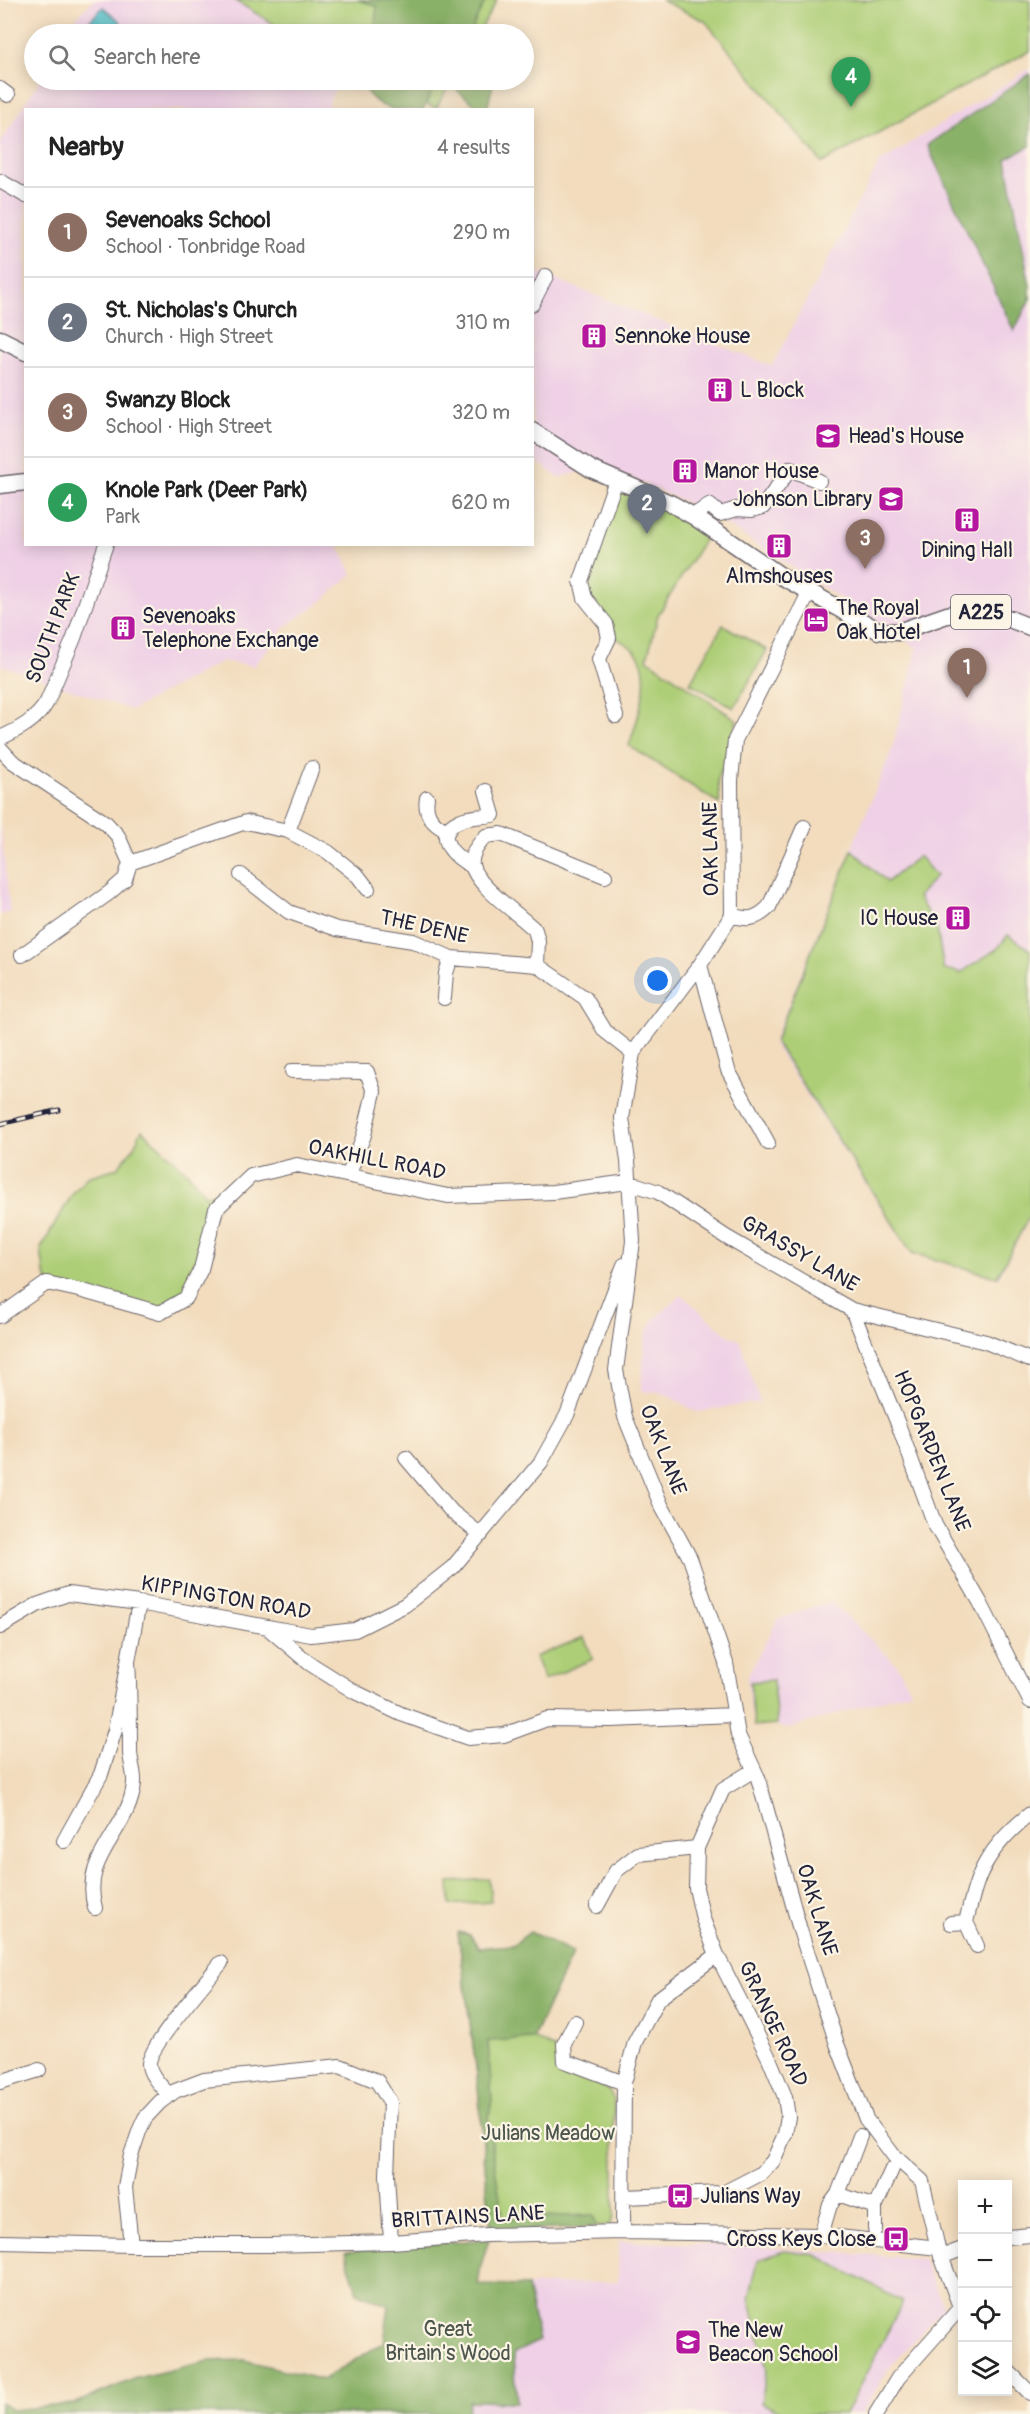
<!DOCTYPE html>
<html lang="en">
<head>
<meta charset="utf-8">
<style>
  body { margin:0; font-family:Pangolin,sans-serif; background:#f2f2f2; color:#222 }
  .controls { position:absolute; right:18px; bottom:18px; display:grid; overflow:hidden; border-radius:0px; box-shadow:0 3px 15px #0003 }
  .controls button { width:54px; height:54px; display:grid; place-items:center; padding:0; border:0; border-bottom:2px solid #e0e0e0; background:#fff; color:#222; font:30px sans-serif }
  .you { position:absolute; left:658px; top:981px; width:21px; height:21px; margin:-15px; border:4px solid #fff; border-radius:50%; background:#1a73e8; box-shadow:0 0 0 9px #1a73e833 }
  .badge { display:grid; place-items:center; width:39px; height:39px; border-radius:50%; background:#b5179e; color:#fff; font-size:20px; font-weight:700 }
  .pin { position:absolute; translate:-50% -50px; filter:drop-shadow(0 2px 3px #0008) }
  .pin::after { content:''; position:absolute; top:32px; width:21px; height:18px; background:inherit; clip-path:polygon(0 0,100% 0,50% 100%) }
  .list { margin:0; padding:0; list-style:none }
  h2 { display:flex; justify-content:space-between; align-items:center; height:78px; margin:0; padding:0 24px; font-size:26px }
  h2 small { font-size:20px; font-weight:400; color:#767676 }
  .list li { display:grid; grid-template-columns:39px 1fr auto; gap:18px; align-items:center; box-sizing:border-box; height:90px; padding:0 24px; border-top:2px solid #e0e0e0 }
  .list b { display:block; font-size:22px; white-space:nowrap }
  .list p { margin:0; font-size:20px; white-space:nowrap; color:#767676 }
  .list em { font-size:20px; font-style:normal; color:#767676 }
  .icon { flex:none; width:33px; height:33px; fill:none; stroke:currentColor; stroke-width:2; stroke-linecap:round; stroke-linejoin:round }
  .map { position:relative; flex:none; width:1030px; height:2414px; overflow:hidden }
  .search { position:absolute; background:#fff; box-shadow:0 3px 15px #0003; left:24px; top:24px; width:510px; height:66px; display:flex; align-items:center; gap:15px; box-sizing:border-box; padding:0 21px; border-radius:33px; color:#767676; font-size:22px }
  .panel { position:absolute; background:#fff; box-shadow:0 3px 15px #0003; left:24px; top:108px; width:510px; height:438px; border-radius:0px }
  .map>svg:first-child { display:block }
</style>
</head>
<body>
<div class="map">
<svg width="1030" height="2414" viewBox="0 0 1030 2414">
  <rect width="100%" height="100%" fill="#fcf5e5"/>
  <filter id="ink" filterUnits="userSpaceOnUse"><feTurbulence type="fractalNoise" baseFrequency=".0167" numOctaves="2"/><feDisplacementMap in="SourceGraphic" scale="12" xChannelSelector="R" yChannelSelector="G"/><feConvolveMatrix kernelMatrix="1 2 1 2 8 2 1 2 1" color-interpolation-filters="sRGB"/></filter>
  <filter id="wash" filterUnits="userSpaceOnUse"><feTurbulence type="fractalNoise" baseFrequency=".008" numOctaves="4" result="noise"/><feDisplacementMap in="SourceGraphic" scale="24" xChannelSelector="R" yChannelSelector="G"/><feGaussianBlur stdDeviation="1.35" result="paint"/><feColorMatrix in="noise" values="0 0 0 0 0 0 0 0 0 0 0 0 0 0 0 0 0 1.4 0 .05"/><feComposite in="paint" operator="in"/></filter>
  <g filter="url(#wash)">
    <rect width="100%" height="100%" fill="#f2dcbd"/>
    <path fill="#efd0e6" d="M94,0h140l56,34h-223l9,-16z
      M1030,68v1149l-32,61 -87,-25 -138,-210 119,-294 25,-101 -212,-137 -102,-45 -45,12 -25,-20 -1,-188 240,96 107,-203z
      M40,80h299l-13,29 -300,1v434l312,1 14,29 -31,28 -35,24 -32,40 -32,-5 -90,49 -132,-45v-522z
      M0,822l10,90 -10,3z
      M682,1295l44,39 14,6 20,62 -63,10 -34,-19 -22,-2 4,-54 8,-17z
      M831,1601l66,64 14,26 -124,38 -35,-12 -5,-40 31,-58z
      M619,2241l113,4 191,14 21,48 -55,61 -27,46h-410l25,-129 50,1 91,-5z"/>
    <path fill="#adce77" stroke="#687859" stroke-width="1.5" d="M234,0h263l-19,34h-188z
      M661,0h369v51l-208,112 -117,-142z
      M368,80h84l-16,28z
      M617,487l56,21 36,24 -51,83 -11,44 90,61 -19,59 2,25 -91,-58c7,-25 28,-74 5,-96 -6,-5 -13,-9 -20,-14l2,-4 -30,-36 -2,-15z
      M723,625l44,25 -33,58 -44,-25z
      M852,850l35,32 32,-26 17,20 -18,21 19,32 7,41 13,1 2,3 39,-26 10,-13 22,15v265l-33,62 -85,-24 -137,-211z
      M142,1130l46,43 17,22 24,-4 -13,17 -29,89 -27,15 -111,-29 -5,-10 -3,-25 32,-55 14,-16 30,-9 15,-18z
      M584,1637l9,22 -49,21 -9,-23z
      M773,1680l4,44 -23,2 -4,-44z
      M489,1879l2,23 -41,3 -1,-23z
      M458,1932l12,3 9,13 34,-3 17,-13 43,20 -40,86 25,13 11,18 40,21 5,10v117l-5,9 -118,6 -14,-157z
      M784,2251l32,4 87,47 -58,112h-59l-25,-11 6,-34 -18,-71 9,-38z"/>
    <path fill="#8ab168" stroke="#566a52" stroke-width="1.5" d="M358,0h128l-13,26 4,8h-110l7,-2 3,-26z
      M1030,74v72l-24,13 24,127v13l-16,32 -87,-186z
      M359,80h78l-14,30c-34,0 -46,1 -64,-30z
      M445,80h49l-7,29h-7z
      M458,1932l12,3 9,13 34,-3 17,-13 43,20 -40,86 -45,3 4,59 -4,22 15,96 90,-3 4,12 -106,5 -14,-157z
      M489,2239l-8,26 -3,20 49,1 12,55 -25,12 3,49 -48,-1 -1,13h-468v-12l12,8 61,-6 64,-26 71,-17 36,-1 79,20 61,-38 5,-36 -32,-14 -12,-40z"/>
    <path fill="#4cbac5" stroke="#376e80" stroke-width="1.5" d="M103,7l18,15 -11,12h-33z"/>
  </g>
  <g filter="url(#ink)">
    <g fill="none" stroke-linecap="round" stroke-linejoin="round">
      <defs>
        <path id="minor" d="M0,89l8,6
          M0,181l26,15
          M532,304l14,-28
          M693,516l16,-11 11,9 17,-5 15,1 11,-3 27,-38 29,12
          M809,593l-74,147 -4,40 1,135 -32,50 -67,88 -11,65 6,43 5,80 -17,129 9,47 36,88 29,53 36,105 12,72 20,43 42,152 37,114 29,75 28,37 28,25 16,67 24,64
          M616,716l-17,-57 10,-21 -3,-14 -21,-26 -4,-17 35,-101
          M0,738c18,-8 37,-18 47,-36l27,-64 32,-94
          M0,748l12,13 94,62 12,13 12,27
          M427,798c-3,16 6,27 21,33
          M288,831l24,-63
          M472,866c-18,-8 -41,-32 -13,-45 10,-5 23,-4 34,-6l-7,-24
          M241,875l48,37 48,17 76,12 38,17 86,7 48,33 20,33 28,22
          M732,915c16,6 25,4 37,-8l35,-80
          M22,955l87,-62 16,-14 5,-16 116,-41 42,9 40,21 30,24 10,13
          M537,965l1,-24 -3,-11c-16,-16 -59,-44 -63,-65 -2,-12 8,-22 14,-29l15,-2 104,42
          M700,965l28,105 40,73
          M444,998l2,-25 5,-15
          M292,1071l75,1 7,20 -10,43 -15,39
          M852,1310l46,114 37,101 45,77 50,99
          M0,1316l47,-33 36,8 77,22 26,-15 15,-29 15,-60 35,-33 46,-11 151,31 105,-4 75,-10 30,10 68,45 126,73 134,32 44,18
          M406,1458l46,54 29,23
          M0,1627l37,-22 31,-11 71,9 172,32 44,-5 50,-25 48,-38 88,-105 26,-47 57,-150
          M269,1629l40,34 46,29 46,22 67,24 36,-3 43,-16 64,1 123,-5
          M64,1841l37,-67 14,-44 24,-127
          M597,1906l19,-35 22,-17 59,-6
          M95,1908c-15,-52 35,-77 39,-125 1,-10 -4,-22 -4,-32 0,-30 0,-59 -2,-89
          M966,1922l11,24
          M951,1923l15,-1c4,-16 8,-35 15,-50 10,-22 30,-43 49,-58
          M575,2022l-11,22 1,17 59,22
          M0,2082l39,-12
          M169,2095c-7,-8 -20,-20 -20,-31 -1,-16 59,-85 72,-101
          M838,2194l37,13v22
          M624,2197l99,-4 39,-20 11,-12 12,-27 3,-17 -3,-20 -16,-39 -52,-103 -14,-36 -7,-31 1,-40 26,-59 31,-19
          M875,2207l17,-38
          M623,2232l1,-149 11,-41 23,-43 59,-44
          M821,2235l9,-30 8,-11 22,-58
          M1008,2237l22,-2
          M0,2242l131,3h139l121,-3 96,-7 136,-3 198,3 117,13
          M131,2245l-6,-58 6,-32 9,-26 5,-11 15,-16 15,-11 29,-11 136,-14 37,15 13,21 -3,73 4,67
          M941,2257l21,-8
          M1008,2371l22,22
          M876,2414l22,-36 62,-70"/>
        <path id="major" d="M0,339l26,13
          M532,431l59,38 81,35 21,12 88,60 98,55 19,1 49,-17 19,-3h18l23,6 23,9
          M0,485l26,-3"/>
      </defs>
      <use href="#minor" stroke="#6b6368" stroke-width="16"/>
      <use href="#major" stroke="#6b6368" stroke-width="19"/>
      <use href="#minor" stroke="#fff" stroke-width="14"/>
      <use href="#major" stroke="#fff" stroke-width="16"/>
      <defs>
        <path id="rail" d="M0,1124l59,-14"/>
      </defs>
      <use href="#rail" stroke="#22223b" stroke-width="5"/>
      <use href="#rail" stroke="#fcf5e5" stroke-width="3" stroke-dasharray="9" stroke-linecap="butt"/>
    </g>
  </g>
  <defs>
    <symbol id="building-square" viewBox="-11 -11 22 22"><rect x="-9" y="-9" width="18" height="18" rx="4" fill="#b5179e" stroke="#fcf5e5"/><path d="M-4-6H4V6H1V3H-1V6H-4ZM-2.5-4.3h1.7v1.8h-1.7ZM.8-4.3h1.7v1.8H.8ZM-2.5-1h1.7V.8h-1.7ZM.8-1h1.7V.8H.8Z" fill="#fff"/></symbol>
    <symbol id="school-square" viewBox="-11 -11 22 22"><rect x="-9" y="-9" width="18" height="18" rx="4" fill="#b5179e" stroke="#fcf5e5"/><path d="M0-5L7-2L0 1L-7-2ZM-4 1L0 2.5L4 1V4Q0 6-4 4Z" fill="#fff"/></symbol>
    <symbol id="hotel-square" viewBox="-11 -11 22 22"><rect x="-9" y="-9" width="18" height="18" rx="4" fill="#b5179e" stroke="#fcf5e5"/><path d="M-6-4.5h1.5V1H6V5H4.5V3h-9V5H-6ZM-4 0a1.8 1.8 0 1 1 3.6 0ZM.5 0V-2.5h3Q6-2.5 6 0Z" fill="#fff"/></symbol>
    <symbol id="bus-square" viewBox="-11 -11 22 22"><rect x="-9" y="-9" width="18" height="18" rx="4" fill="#b5179e" stroke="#fcf5e5"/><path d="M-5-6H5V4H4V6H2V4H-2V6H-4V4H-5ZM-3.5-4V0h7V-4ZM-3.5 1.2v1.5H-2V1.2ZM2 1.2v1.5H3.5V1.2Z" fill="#fff"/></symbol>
  </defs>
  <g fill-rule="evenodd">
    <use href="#building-square" x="579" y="321" width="30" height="30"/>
    <use href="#building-square" x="705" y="375" width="30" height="30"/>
    <use href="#school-square" x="813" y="421" width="30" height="30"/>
    <use href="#building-square" x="670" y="456" width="30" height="30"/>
    <use href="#school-square" x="876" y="484" width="30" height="30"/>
    <use href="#building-square" x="952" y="505" width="30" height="30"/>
    <use href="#building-square" x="764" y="531" width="30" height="30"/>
    <use href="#hotel-square" x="801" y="605" width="30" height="30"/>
    <use href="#building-square" x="108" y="613" width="30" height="30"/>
    <use href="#building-square" x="943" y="903" width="30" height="30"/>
    <use href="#bus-square" x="665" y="2181" width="30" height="30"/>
    <use href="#bus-square" x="881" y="2224" width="30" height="30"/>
    <use href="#school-square" x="673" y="2327" width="30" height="30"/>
  </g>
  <g text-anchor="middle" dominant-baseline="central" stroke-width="4.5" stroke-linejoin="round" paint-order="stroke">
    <rect fill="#fcf5e5" stroke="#63616e" stroke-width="1.5" x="951" y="595" width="60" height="34" rx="4.5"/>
    <g font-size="20" font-weight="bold" fill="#22223b">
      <text x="981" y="612">A225</text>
    </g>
    <g font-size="21" fill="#22223b" stroke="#fcf5e5" text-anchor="start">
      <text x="614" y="336">Sennoke House</text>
      <text x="740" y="390">L Block</text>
      <text x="848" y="436">Head's House</text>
      <text x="704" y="471">Manor House</text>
      <text x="872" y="499" text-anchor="end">Johnson Library</text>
      <text x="967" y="550" text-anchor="middle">Dining Hall</text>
      <text x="779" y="576" text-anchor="middle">Almshouses</text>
      <text x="836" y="608">The Royal<tspan x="836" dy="24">Oak Hotel</tspan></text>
      <text x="142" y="616">Sevenoaks<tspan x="142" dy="24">Telephone Exchange</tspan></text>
      <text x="938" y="918" text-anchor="end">IC House</text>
      <text x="700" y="2196">Julians Way</text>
      <text x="876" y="2239" text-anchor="end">Cross Keys Close</text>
      <text x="708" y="2330">The New<tspan x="708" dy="24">Beacon School</tspan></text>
    </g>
    <g font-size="21" fill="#22223b" stroke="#fcf5e5">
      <text transform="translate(53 628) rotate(-69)">SOUTH PARK</text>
      <text transform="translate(711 849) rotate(-91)">OAK LANE</text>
      <text transform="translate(424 927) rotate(13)">THE DENE</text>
      <text transform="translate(377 1160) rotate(11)">OAKHILL ROAD</text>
      <text transform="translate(800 1254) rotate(30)">GRASSY LANE</text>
      <text transform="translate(663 1450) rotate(69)">OAK LANE</text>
      <text transform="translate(932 1451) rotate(68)">HOPGARDEN LANE</text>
      <text transform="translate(226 1598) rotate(10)">KIPPINGTON ROAD</text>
      <text transform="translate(817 1910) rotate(73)">OAK LANE</text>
      <text transform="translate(773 2024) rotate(65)">GRANGE ROAD</text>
      <text transform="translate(468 2217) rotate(-3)">BRITTAINS LANE</text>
    </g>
    <g font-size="21" fill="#4c564d" stroke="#fcf5e5">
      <text x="548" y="2133">Julians Meadow</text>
      <text x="448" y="2329">Great<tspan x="448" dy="24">Britain's Wood</tspan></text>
    </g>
  </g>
</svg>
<div class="controls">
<button>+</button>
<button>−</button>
<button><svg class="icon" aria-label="locate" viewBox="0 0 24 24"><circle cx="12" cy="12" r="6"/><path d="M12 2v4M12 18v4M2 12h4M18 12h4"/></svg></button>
<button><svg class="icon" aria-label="layers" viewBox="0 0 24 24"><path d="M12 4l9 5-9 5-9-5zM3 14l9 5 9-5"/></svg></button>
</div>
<div class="you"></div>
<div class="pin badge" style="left:967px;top:698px;background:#8d6e63">1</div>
<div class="pin badge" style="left:647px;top:534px;background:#6b7280">2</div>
<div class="pin badge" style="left:865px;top:569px;background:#8d6e63">3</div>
<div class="pin badge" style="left:851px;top:107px;background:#2e9e5b">4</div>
<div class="search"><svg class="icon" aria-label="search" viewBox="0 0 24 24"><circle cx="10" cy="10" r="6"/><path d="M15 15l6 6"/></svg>Search here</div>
<section class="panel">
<h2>Nearby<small>4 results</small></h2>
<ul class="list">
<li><span class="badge" style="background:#8d6e63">1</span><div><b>Sevenoaks School</b><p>School · Tonbridge Road</p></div><em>290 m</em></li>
<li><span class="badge" style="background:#6b7280">2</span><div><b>St. Nicholas's Church</b><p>Church · High Street</p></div><em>310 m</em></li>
<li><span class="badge" style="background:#8d6e63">3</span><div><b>Swanzy Block</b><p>School · High Street</p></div><em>320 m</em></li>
<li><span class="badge" style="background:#2e9e5b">4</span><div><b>Knole Park (Deer Park)</b><p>Park</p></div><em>620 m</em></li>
</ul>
</section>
</div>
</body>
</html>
